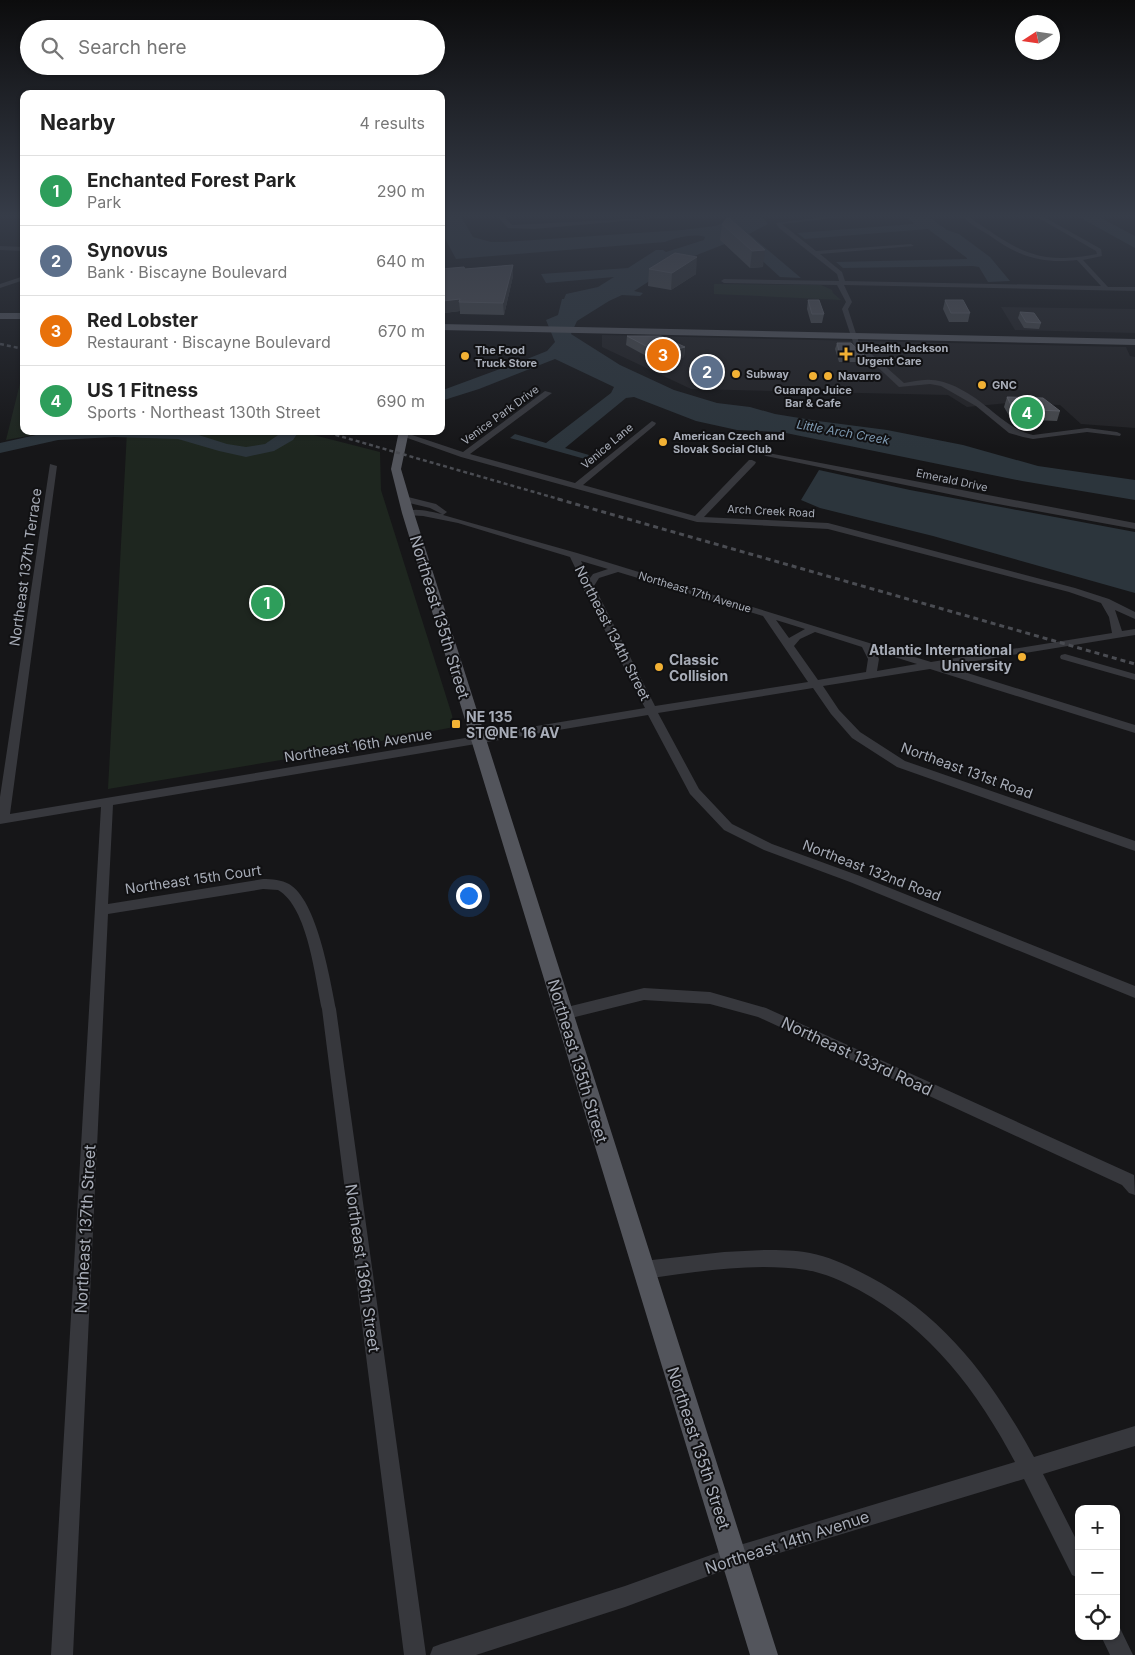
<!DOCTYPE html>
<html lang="en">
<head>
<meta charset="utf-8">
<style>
  body { margin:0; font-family:Inter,sans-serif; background:#f6f6f6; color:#222 }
  .controls { position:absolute; right:15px; bottom:15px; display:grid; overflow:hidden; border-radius:10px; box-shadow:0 1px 4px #0004 }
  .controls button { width:45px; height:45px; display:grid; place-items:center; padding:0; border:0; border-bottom:1px solid #e0e0e0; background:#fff; color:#222; font:25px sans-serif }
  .compass { position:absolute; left:1015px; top:15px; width:45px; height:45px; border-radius:50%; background:#fff; box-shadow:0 1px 4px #0004; rotate:258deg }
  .you { position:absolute; left:468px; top:895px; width:18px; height:18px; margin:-12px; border:4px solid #fff; border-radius:50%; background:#1a73e8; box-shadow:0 0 0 8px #1a73e833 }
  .badge { display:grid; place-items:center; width:32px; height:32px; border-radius:50%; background:#80622a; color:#fff; font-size:16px; font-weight:700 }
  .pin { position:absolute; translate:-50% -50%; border:2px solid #fff; box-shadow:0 1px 5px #0006 }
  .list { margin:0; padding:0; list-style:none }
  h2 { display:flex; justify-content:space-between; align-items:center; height:65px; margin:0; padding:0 20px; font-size:21px }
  h2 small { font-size:16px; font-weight:400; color:#767676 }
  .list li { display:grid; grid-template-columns:32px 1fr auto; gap:15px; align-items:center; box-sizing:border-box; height:70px; padding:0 20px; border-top:1px solid #e0e0e0 }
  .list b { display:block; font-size:19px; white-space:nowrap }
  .list p { margin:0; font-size:16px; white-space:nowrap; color:#767676 }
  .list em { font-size:16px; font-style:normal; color:#767676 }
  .icon { flex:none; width:28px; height:28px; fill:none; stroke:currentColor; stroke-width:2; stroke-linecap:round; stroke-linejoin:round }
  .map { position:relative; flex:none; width:1135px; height:1655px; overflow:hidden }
  .search { position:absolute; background:#fff; box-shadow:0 1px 4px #0004; left:20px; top:20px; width:425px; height:55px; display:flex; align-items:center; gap:12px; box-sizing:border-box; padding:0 18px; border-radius:28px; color:#767676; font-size:19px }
  .panel { position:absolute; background:#fff; box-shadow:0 1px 4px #0004; left:20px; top:90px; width:425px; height:345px; border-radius:10px }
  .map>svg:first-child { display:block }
</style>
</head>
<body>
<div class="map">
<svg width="1135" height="1655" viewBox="0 0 1135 1655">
  <rect width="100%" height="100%" fill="#161618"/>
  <path fill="#222225" d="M1001,307l134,2v24l-120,-3z
    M602,335l524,12 4,9 5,1v71l-54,-4 -21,-19 -52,-2 -41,4 -19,-12 -257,-6 -89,-42z"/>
  <path fill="#1e261f" d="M714,284l107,1 11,5 1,3 8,7 -127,-6z
    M24,367v64h31l-49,9z
    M127,431h171l82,21 1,38 71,225 2,12 -161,31 -185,31z"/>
  <path fill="#2c353c" d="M441,217h20l12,20 18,5h13l178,-12 33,-4 9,-3 4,-6h34l6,7 -19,10 52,44 -21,-1 -38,-35 -7,-2 -56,22 -45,29 9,2 -3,3 -18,-1 -13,6 -32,20 -6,13 49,31 54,25 43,13 33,4 25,7 43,7 69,9 76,15 75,21 97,14v20l-113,-19 -241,-49 -44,-2 -41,-9 -62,-24 -8,1 -61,50 24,7 -4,4 -75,-21 5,-4 31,9 65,-50 3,-6 -59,-28 -76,30 -35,11 -2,-4 1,-6 84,-31 20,-8 8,-9 -9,-22 12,-5 4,-16h2l2,-5 32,-7 16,-10 -68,6 -5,-9 87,-6 28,-18h7l3,2 38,-12 1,-3c-10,-4 -30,1 -40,5l-209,17 -15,-28z
    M905,217h24l18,13 12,4 31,23 20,24 -22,1 -9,-15 -6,-1 -130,2 -7,-6 131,-3v-1l-39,-29 -123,10 -8,-6 116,-9v-2z
    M1079,217h20l36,19v12z
    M819,470l91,20 225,42v61l-202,-57 -113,-28 -19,-8z"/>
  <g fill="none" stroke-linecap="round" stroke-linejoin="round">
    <path fill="#2c353c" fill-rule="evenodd" d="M54,431h132l41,13 19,3 19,-3 19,-13h15l-6,9 -19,11 -28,6 -27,-6 -41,-12 -64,-2 -56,3 -58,13v-10z"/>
    <path fill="#37383d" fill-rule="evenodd" d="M498,217h6l8,8 157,-8 -135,12 -26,-1z
      M824,217h17l-59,7 34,27 95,-7 3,2 -94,8 22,18 3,9 256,5 -24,-26c-37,4 -59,-4 -88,-25 -9,-5 -19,-11 -26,-18h6c49,33 66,49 128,37l-1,-3 -59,-34h7l57,32 1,7 -19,4 25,27h27v4l-291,-6 8,17 -4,7 11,34 45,40c9,-1 18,-4 27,-3 22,1 46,18 62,32 13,10 23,19 40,23l54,-7 30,4 4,2 -1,2 -33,-4 -54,7 -10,-2 -14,-4 -33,-27 -35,-20 -11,-2 -31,3 -45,-42 -12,-36 4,-7 -9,-17 -113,-2 -3,-2 3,-2 115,2 -2,-7 -58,-46 -3,-5z
      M0,246l24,1v4l-24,-1z
      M24,276v4l-24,8v-4z
      M545,391l7,2 -82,61 105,29 77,-62 4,2 -1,2 -72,60 112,31 54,-56h3l4,2 -1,2 -51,53 124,6 247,65 34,11 26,13v7l-20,-9 7,21 13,-2v6l-190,31 190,59v8l-205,-64 -107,17 16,24 21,22 45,29 230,80v10l-238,-84 -45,-29 -21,-24 -18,-26 -155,25 41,76 33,35 40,20 88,32 275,110v12l-285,-116 -86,-32 -40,-20 -34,-36 -42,-79 -535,90 -5,99 155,-25c9,0 19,1 26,5 28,16 41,95 47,125l90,646h-22l-82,-646c-7,-31 -14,-102 -44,-119l-15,-1 -155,25 -35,741h-22l50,-848 -101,17v-27l50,-333 7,2 -47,348 635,-106 -62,-120 1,-2 -14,-29 -112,-34 -35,-7 -18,-1 -1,-2c9,-7 27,-1 38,1l-12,-6 -29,-7v-4l3,-1 32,8 11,8 -4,3 134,38 354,109 181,-29 -3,-16 -8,-14 -32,-11 -241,-63 -131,-7 -236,-65 -62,-22 7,-2 57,19zM581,561l27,8 -15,5 -3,4zM618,572l145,44 45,66 -153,24 -61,-120 5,-8zM776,620l29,9 -16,9zM815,632l47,15 6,12 -2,13 -48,8 -24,-34 6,-7zM875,651l42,13 -40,7 2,-12z
      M763,452l372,71v6l-148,-27 -221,-46 -4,-2z
      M1065,654l70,20v6l-74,-21 -1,-2 1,-2z
      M644,988l66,4 56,16 368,167 1,20 -6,-2 -7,-8 -364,-168 -48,-13 -66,-4 -81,20 -5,-2 -2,-4 2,-4 5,-2z
      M764,1250c16,0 31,0 46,3 21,4 41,14 60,24 76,40 123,105 164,180l101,-31v20l-92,28 36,71v33l-7,-3 -48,-96 -291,88 -108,40 -149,48h-46l3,-8 8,-3 184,-58 108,-39 282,-85c-37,-70 -85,-134 -156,-172 -17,-9 -34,-17 -53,-20 -54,-8 -109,2 -163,9l-6,-3 -3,-6 3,-6 6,-3 81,-9z
      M1116,1627l4,1 13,27h-23l-9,-19h15z"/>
    <path fill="#53555c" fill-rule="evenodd" d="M0,313h24v6h-24z
      M441,324l694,15v6l-694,-15z
      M399,431h10l-8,38 13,44 364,1142h-28l-348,-1142 -11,-44z"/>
    <path stroke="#4a4c52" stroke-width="2.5" stroke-dasharray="4 3" stroke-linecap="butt" d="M0,344l24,5
      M322,431l240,69"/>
    <path stroke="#4a4c52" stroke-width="3" stroke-dasharray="5 4" stroke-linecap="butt" d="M558,499l577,165"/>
  </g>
  <path fill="#47494d" d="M728,217l35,50 -13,1 -30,-28 2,-16z
    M513,265v11l-9,39 -44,-1v-3l-16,2 -3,-6v-38h24z
    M649,269l47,5 -25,16 -23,-4z
    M808,300l16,14 -2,9h-11l-4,-14z
    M945,300l25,13 -2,9h-19l-6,-13z
    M1020,312l21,11 -2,6 -15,-1 -6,-10z
    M627,336l58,11 -1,10 -23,7 -35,-19z
    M837,343l28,13 -1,6h-25l-4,-13z
    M1007,397l53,14 -3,10 -46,-2 -7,-12z"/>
  <path fill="#2f3033" d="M765,250l-2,17 -13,1 2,-17z
    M697,257l-1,17 -25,16 1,-17z
    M513,265v11l-9,39 -1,-12z
    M460,299l-1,3 1,9 -16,2 -1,-12z
    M685,347l-1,10 -23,7v-10z"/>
  <path fill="#525359" stroke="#5f6168" d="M728,217l37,33 -13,1 -30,-27z
    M675,253l22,4 -25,16 -23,-4z
    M513,265l-10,38 -44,-1 1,-3 -17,2 -2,-4v-28l23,-2 1,2z
    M808,300h11l5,14h-12z
    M945,300h18l7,13h-19z
    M1020,312l14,1 7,10 -15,-1z
    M627,336h34l24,11 -24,7z
    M837,343h14l14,13 -25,-1z
    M1007,397l36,1 17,13 -47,-2z"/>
  <linearGradient id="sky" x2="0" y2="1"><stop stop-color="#0c0c0d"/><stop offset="0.48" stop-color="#363c48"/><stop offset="1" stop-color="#363c48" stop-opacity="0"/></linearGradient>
  <rect width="1135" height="449" fill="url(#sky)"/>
  <g fill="#f2b134" stroke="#111113" stroke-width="2">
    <path d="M843.5 346.5h5v5h5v5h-5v5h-5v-5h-5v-5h5z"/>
    <circle cx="465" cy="356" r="5"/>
    <circle cx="736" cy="374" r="5"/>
    <circle cx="813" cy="376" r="5"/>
    <circle cx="828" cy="376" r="5"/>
    <circle cx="982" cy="385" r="5"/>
    <circle cx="663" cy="442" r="5"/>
    <circle cx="1022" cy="657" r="5"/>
    <circle cx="659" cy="667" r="5"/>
    <rect x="451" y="719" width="10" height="10" rx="2.5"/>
  </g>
  <g text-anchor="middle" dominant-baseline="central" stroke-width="4" stroke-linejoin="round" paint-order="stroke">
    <g font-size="11" font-weight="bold" fill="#a8adb8" stroke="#111113" text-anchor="start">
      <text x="857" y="348">UHealth Jackson<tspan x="857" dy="13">Urgent Care</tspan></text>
      <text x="475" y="350">The Food<tspan x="475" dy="13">Truck Store</tspan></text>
      <text x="746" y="374">Subway</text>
      <text x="838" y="376">Navarro</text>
      <text x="992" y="385">GNC</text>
      <text x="813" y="390" text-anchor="middle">Guarapo Juice<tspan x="813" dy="13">Bar &amp; Cafe</tspan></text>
      <text x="673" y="436">American Czech and<tspan x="673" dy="13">Slovak Social Club</tspan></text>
    </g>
    <g font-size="11" fill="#a8adb8" stroke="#111113">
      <text transform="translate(500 415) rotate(-36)">Venice Park Drive</text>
      <text transform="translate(607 446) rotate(-40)">Venice Lane</text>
      <text transform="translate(952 480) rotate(12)">Emerald Drive</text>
      <text transform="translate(771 511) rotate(3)">Arch Creek Road</text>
      <text transform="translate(695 592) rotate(17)">Northeast 17th Avenue</text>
    </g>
    <g font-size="12" font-style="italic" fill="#7f9bb3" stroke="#111113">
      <text transform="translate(843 432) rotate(10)">Little Arch Creek</text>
    </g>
    <g font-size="14" fill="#a8adb8" stroke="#111113">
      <text transform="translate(25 567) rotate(-82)">Northeast 137th Terrace</text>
      <text transform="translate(613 633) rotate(63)">Northeast 134th Street</text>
      <text transform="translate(358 745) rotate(-9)">Northeast 16th Avenue</text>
      <text transform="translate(967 770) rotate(20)">Northeast 131st Road</text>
      <text transform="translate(872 870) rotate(21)">Northeast 132nd Road</text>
      <text transform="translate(193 879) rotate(-8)">Northeast 15th Court</text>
    </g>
    <g font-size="14" font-weight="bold" fill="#a8adb8" stroke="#111113" text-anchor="start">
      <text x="1012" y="649" text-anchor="end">Atlantic International<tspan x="1012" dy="16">University</tspan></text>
      <text x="669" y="659">Classic<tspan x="669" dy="16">Collision</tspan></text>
      <text x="466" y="716">NE 135<tspan x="466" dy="16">ST@NE 16 AV</tspan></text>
    </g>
    <g font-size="16" fill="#a8adb8" stroke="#111113">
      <text transform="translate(440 617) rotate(73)">Northeast 135th Street</text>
      <text transform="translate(857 1056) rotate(25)">Northeast 133rd Road</text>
      <text transform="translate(578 1061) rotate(73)">Northeast 135th Street</text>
      <text transform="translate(85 1229) rotate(-87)">Northeast 137th Street</text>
      <text transform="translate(363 1268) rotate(82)">Northeast 136th Street</text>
      <text transform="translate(699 1448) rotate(72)">Northeast 135th Street</text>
      <text transform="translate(787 1542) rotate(-18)">Northeast 14th Avenue</text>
    </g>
  </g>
</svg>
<div class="controls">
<button>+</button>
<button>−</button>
<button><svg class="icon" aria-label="locate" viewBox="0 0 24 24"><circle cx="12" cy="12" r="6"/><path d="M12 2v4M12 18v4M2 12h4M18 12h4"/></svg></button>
</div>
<svg class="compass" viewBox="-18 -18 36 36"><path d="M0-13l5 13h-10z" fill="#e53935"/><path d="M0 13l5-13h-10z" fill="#767676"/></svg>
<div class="you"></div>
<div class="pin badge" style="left:267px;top:603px;background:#2e9e5b">1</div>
<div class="pin badge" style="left:707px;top:372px;background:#5c6f8a">2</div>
<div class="pin badge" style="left:663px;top:355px;background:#e8710a">3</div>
<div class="pin badge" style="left:1027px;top:413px;background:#2e9e5b">4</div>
<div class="search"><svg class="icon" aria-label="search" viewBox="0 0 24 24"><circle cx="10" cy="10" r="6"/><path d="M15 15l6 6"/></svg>Search here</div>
<section class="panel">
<h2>Nearby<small>4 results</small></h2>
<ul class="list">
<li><span class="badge" style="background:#2e9e5b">1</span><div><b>Enchanted Forest Park</b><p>Park</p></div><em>290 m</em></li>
<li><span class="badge" style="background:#5c6f8a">2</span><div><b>Synovus</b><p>Bank · Biscayne Boulevard</p></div><em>640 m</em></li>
<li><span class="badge" style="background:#e8710a">3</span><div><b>Red Lobster</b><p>Restaurant · Biscayne Boulevard</p></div><em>670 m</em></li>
<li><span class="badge" style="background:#2e9e5b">4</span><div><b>US 1 Fitness</b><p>Sports · Northeast 130th Street</p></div><em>690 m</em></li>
</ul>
</section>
</div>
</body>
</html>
